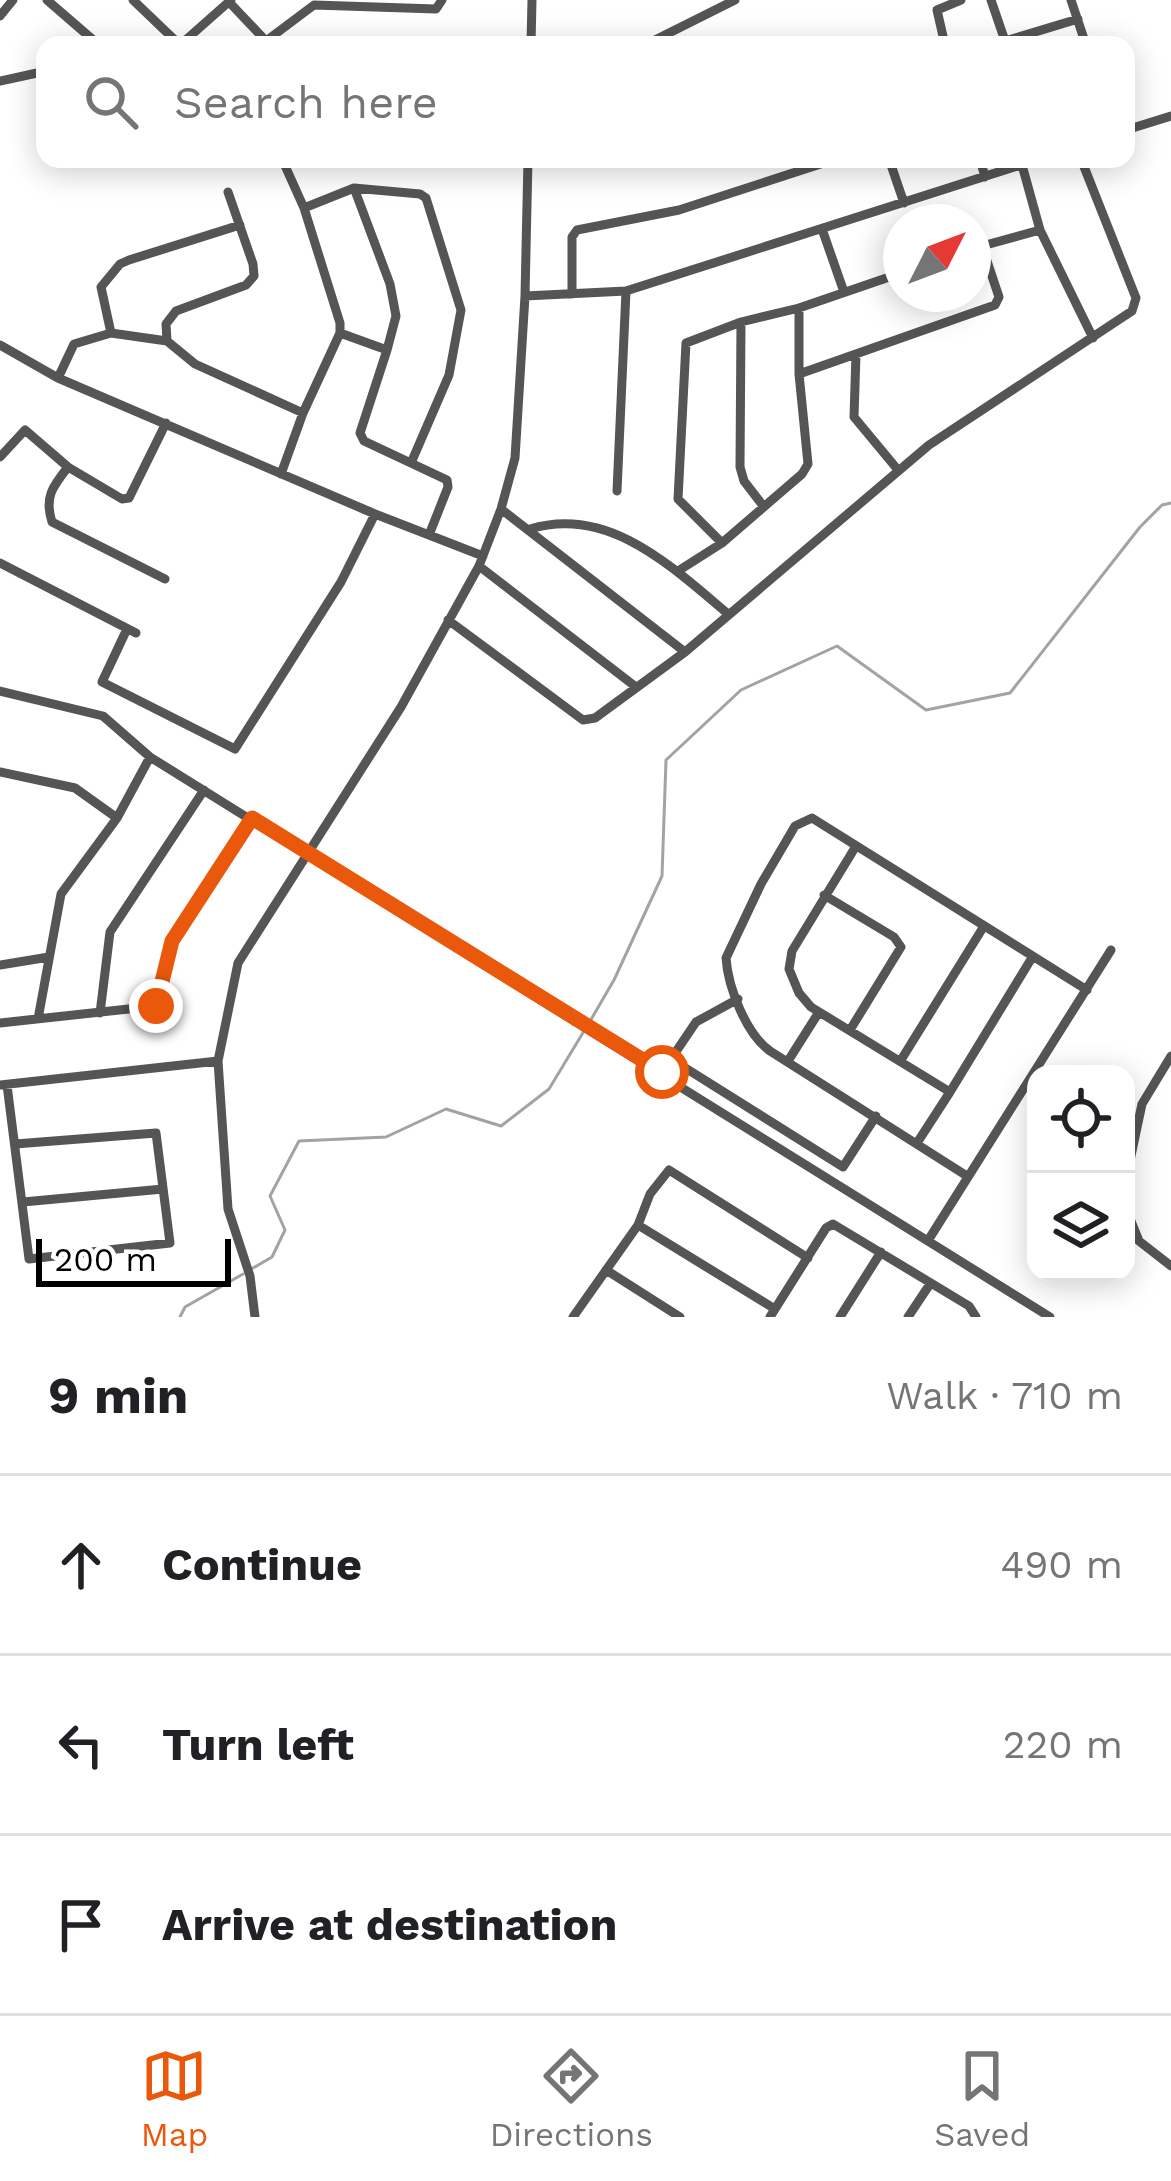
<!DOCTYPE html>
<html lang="en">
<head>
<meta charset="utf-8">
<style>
  body { margin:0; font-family:"Work Sans",sans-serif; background:#f6f6f6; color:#202124 }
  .controls { position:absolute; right:36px; bottom:36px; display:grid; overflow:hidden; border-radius:24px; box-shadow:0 6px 30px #0003 }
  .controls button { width:108px; height:108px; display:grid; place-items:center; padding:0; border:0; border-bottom:3px solid #e0e0e0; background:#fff; color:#202124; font:60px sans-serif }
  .compass { position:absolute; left:883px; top:204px; width:108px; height:108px; border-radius:50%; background:#fff; box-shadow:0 6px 30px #0003; rotate:48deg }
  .scale { position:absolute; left:36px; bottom:30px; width:195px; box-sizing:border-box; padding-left:12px; border:6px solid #000; border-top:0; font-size:33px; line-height:42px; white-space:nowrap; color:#000; -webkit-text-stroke:9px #fff; paint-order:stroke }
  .stop { position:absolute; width:36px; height:36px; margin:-27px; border:9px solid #ea580c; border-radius:50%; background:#fff }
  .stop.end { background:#ea580c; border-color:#fff; box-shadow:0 3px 12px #0008 }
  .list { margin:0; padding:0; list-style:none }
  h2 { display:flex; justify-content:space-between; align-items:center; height:156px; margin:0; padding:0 48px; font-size:51px }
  h2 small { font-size:39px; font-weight:400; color:#757577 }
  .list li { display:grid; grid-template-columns:78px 1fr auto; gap:36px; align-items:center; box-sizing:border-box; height:180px; padding:0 48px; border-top:3px solid #e0e0e0 }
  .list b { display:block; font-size:45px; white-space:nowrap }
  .list em { font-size:39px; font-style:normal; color:#757577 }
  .icon { flex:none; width:66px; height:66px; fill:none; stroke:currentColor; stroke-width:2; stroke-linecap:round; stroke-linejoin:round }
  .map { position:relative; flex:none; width:1171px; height:1317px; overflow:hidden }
  .search { position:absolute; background:#fff; box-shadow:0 6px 30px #0003; left:36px; right:36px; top:36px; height:132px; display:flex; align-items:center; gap:30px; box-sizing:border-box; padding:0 42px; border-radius:24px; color:#757577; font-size:45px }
  .sheet { height:696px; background:#fff }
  nav { display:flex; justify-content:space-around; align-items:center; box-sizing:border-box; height:168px; border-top:3px solid #e0e0e0; background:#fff; font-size:33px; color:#757577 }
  nav a { display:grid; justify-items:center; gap:6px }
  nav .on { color:#ea580c }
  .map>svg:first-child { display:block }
</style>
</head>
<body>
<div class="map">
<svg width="1171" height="1317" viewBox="0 0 1171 1317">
  <rect width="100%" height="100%" fill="#fff"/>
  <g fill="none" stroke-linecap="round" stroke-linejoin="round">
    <path stroke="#a3a3a3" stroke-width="3" d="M589,1023l25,-43 48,-104 4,-116 75,-70 96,-44 89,64 84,-17 130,-166 22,-22 9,-2
      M253,1268l19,-11 13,-27 -15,-34 29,-55 87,-4 60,-28 55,17 48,-37 35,-58
      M180,1317l5,-10 58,-33"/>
    <path stroke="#555" stroke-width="9" d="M47,0l52,45
      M133,0l47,45 51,-45
      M991,0l14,41 73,-22
      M1071,0l15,45
      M229,2l37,39 48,-36 122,4 6,-9
      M0,16l13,-16
      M531,45l1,-45
      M645,45l90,-45
      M945,45l-8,-35 24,-10
      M0,81l37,-8 8,4
      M1126,130l45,-14
      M282,159l22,49
      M889,159l15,44
      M980,159l5,18
      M1022,165l18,65 53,108
      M354,188l36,96 6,32 -9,34
      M822,229l22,63
      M982,246l58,-16
      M901,273l-102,35 -58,14 -55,21 -8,156 44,44 80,-69 6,-10 -9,-90 196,-69 4,-8 -17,-51 -9,3
      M572,294v-57l5,-7 102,-20 157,-51
      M525,296l101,-5 413,-132
      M741,322l-1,145 4,14 20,26
      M111,333l56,8 28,23 108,49
      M340,333l47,17 -27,83 4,8 83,39 1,7 -19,48
      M167,341l-1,-17 10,-13 70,-26 8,-9 -1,-12 -25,-72
      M0,345l58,33 317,136 108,42
      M856,354l-2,63 44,53
      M799,374v-66
      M58,378l16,-34 37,-11 -10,-46 19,-23 9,-4 111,-35
      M0,457l25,-27 43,37 54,32 7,-1 37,-75
      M68,467c-15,19 -24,30 -16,55l113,57
      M281,474l22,-61 37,-80v-10l-36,-115 50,-20 66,6 6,4 35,112 -12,65 -38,88
      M617,491l9,-200
      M501,509l184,143
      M530,529c78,-24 141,37 197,84
      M0,563l136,70
      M479,566l157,121
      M678,571l44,-28
      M448,620l135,100 12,-2 90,-66 244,-207 203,-134 4,-13 -55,-139
      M127,629l-25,53 133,67 106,-167 34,-68
      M0,691l103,25 47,41 900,560
      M0,772l75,16 42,30
      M856,846l-64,105 -3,18 10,24 12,14 139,85 83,-136
      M824,895l70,42 7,10 -51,83
      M0,965l49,-8
      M738,999l-42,23 -25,37 172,108 33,-51
      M100,1013l10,-81 94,-142
      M38,1019l23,-125 56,-76 33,-61
      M0,1023l156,-17 16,-65 80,-123
      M901,1060l83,-134
      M788,1061l31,-49
      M0,1085l218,-24
      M7,1085l22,174 141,-16 -14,-110 -141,11
      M917,1143l33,-51
      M967,1176l-197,-125c-24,-17 -42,-64 -44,-93l35,-74 34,-58 17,-8 275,172
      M1126,1179l16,-75 29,-48
      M23,1202l140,-13
      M1126,1209l13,32 32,25
      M638,1225l12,-31 19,-24 139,88
      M929,1239l182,-289
      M606,1270l74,47
      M255,1317l-5,-41 -22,-67 -10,-148 20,-98 163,-256 78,-141 22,-57 14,-51 10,-162 3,-137
      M573,1317l65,-92 137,84
      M770,1317l56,-89 7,-4 136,82 7,11
      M840,1317l41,-65
      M908,1317l22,-33"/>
  </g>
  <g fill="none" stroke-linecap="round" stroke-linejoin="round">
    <path stroke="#ea580c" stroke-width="15" d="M156,1006l16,-65 80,-123 410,254"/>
  </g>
</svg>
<div class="controls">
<button><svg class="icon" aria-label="locate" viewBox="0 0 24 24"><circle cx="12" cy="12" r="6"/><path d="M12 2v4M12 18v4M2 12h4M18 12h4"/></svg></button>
<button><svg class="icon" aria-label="layers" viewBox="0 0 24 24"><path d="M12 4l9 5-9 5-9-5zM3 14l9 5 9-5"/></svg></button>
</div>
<svg class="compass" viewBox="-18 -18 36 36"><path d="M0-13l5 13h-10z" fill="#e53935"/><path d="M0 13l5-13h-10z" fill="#757577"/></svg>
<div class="scale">200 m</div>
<div class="stop" style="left:662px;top:1072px"></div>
<div class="stop end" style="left:156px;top:1006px"></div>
<div class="search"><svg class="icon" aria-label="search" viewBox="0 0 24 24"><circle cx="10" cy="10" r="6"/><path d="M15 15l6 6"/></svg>Search here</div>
</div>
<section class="sheet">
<h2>9 min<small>Walk · 710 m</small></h2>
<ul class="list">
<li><svg class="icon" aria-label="ahead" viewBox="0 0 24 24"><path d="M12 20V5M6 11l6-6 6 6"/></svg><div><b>Continue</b></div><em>490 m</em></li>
<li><svg class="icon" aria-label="left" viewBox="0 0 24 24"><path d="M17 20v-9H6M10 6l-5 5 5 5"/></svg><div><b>Turn left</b></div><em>220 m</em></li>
<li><svg class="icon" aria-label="arrive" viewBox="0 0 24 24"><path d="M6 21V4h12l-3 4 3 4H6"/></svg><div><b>Arrive at destination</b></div></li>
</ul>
</section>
<nav>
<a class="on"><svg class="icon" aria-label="map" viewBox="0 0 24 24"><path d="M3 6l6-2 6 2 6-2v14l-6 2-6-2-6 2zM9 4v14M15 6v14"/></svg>Map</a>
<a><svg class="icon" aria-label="directions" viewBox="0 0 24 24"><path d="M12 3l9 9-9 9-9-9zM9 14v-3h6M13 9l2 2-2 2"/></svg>Directions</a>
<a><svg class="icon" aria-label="saved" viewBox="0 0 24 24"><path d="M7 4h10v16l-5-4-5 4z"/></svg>Saved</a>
</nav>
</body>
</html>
